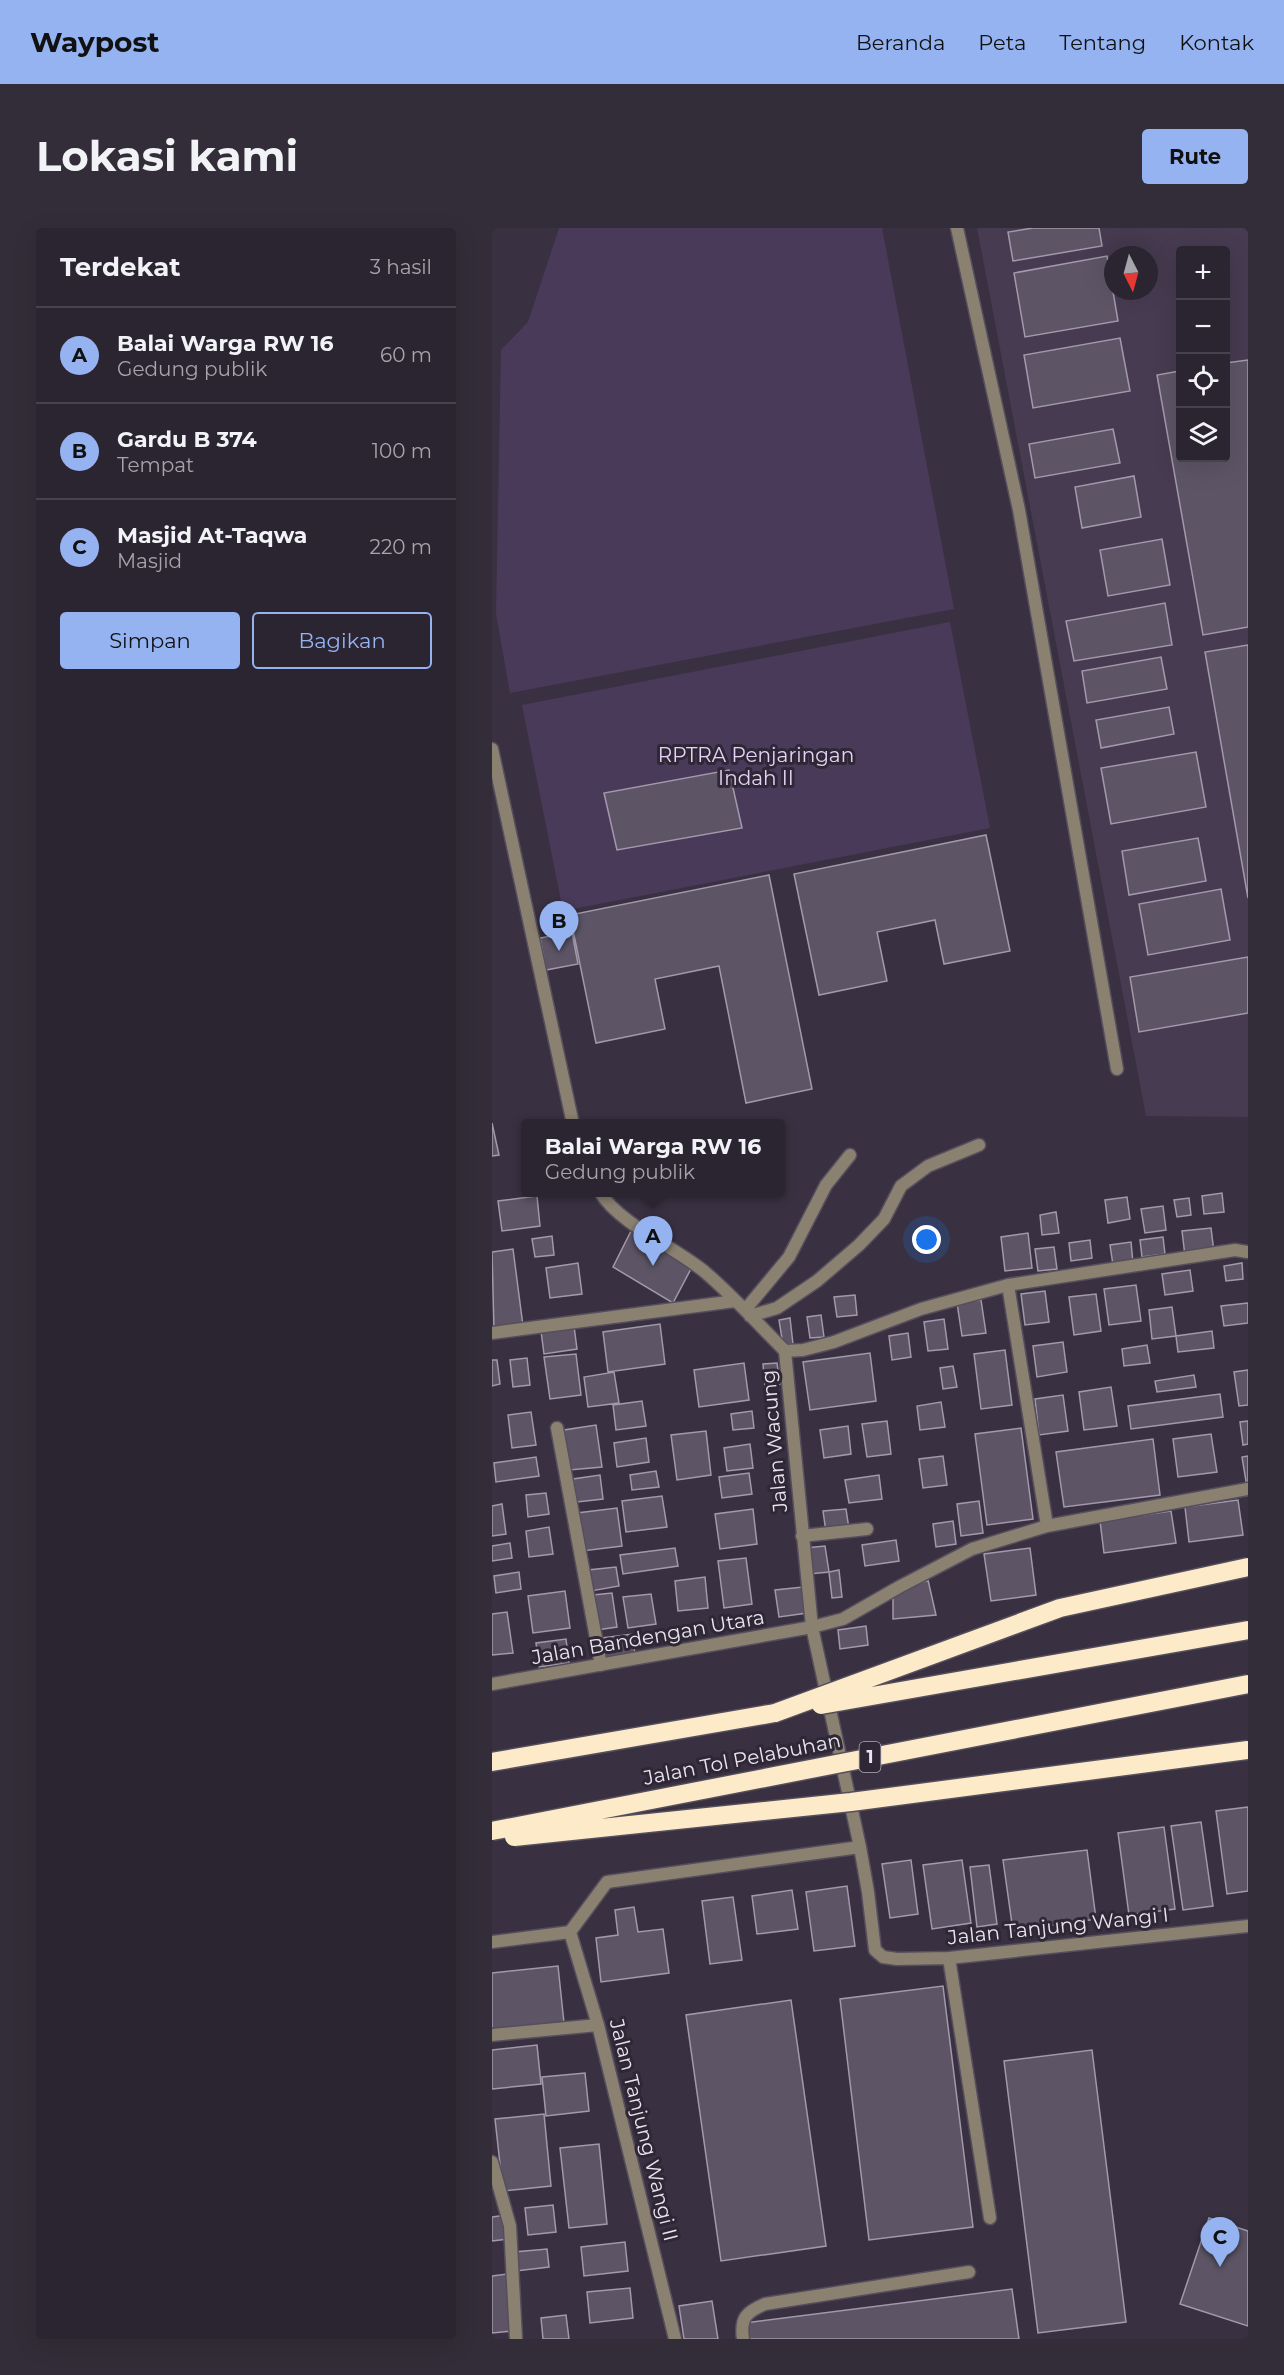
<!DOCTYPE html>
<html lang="id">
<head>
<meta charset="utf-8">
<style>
  body { margin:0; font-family:Montserrat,sans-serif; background:#332d39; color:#f1f3f6 }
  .controls { position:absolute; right:18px; top:18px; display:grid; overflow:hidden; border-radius:6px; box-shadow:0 6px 24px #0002 }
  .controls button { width:54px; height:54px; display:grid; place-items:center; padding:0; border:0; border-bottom:2px solid #47424d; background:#2b2531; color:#f1f3f6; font:30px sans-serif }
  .compass { position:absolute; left:612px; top:18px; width:54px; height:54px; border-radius:50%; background:#2b2531; box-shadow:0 6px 24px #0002; rotate:174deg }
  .you { position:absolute; left:435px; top:1012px; width:21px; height:21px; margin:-15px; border:4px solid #fff; border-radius:50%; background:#1a73e8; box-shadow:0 0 0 9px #1a73e833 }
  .badge { display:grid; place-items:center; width:39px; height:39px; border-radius:50%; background:#95b2f1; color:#111; font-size:20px; font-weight:700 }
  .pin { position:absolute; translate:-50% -50px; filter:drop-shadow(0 2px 3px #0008) }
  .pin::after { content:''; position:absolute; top:32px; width:21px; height:18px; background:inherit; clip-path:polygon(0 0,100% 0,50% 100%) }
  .popup { position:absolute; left:29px; top:891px; width:264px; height:78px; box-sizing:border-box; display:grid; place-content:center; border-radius:6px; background:#2b2531; filter:drop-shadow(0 2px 4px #0005); font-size:20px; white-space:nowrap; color:#a6a5ab }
  .popup b { font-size:22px; color:#f1f3f6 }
  .popup::after { content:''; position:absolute; left:50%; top:100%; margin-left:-12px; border:12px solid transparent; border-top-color:#2b2531 }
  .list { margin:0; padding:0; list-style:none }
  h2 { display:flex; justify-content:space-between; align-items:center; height:78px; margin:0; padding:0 24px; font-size:26px }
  h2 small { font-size:20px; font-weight:400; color:#a6a5ab }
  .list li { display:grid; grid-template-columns:39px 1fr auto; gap:18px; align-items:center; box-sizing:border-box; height:96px; padding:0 24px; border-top:2px solid #47424d }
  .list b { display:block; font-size:22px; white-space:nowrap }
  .list p { margin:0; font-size:20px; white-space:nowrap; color:#a6a5ab }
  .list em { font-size:20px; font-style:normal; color:#a6a5ab }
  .actions { display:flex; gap:12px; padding:18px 24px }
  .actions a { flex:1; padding:14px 0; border:2px solid #95b2f1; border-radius:6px; text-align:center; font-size:21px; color:#95b2f1 }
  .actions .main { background:#95b2f1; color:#111 }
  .icon { flex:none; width:33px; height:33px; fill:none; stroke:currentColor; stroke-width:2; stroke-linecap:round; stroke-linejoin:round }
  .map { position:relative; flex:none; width:756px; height:2111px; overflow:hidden; border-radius:6px }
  header { display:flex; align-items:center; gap:36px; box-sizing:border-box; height:84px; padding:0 30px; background:#95b2f1; color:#111 }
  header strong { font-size:28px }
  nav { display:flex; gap:33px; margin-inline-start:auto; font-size:21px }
  .intro { display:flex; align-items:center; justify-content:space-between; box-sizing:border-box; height:144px; padding:0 36px }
  h1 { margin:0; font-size:42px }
  .button { padding:15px 27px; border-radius:6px; background:#95b2f1; color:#111; font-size:21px; font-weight:700 }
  main { display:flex; gap:36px; padding:0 36px }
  aside { flex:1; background:#2b2531; border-radius:6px; box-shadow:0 6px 24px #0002 }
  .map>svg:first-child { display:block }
</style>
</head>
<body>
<header>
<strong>Waypost</strong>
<nav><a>Beranda</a><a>Peta</a><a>Tentang</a><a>Kontak</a></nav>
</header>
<div class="intro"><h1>Lokasi kami</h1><a class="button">Rute</a></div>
<main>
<aside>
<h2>Terdekat<small>3 hasil</small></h2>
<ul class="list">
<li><span class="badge">A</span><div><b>Balai Warga RW 16</b><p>Gedung publik</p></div><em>60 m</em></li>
<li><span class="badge">B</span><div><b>Gardu B 374</b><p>Tempat</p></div><em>100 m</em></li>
<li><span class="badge">C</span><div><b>Masjid At-Taqwa</b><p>Masjid</p></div><em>220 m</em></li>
</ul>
<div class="actions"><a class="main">Simpan</a><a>Bagikan</a></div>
</aside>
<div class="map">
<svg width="756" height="2111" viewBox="0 0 756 2111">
  <rect width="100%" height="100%" fill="#393141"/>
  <path fill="#463b50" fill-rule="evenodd" d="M485,0h271v889l-102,-1zM688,22h46v208h-46zM621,27h36v36h-36z"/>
  <path fill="#4a3a5a" d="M67,0h323l72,381 -444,84 -14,-79 5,-264 27,-28z
    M458,394l40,206 -427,83 -41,-206z"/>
  <path fill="#5d5566" stroke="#a299ac" stroke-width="1.5" d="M541,0h66l3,18 -89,15 -5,-29z
    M615,28l11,65 -93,16 -11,-64z
    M628,110l10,53 -97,17 -9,-53z
    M756,132v267l-45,8 -46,-260 23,-4v87h46v-95z
    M621,201l7,34 -85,15 -6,-34z
    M642,248l7,41 -59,11 -7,-41z
    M670,311l8,46 -62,11 -8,-46z
    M673,375l7,42 -98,16 -8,-40z
    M756,417v253l-43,-246z
    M669,429l6,32 -80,14 -5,-32z
    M677,479l5,27 -73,14 -5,-28z
    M704,524l10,55 -95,17 -10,-56z
    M237,542l13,58 -125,22 -13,-57z
    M494,607l24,116 -66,13 -9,-44 -58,12 10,49 -68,14 -25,-121z
    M706,610l8,43 -77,14 -7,-44z
    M277,647l43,214 -66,14 -27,-137 -64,13 10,50 -69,14 -26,-128z
    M729,661l9,51 -82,15 -9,-51z
    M80,704l6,32 -32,6 -6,-32z
    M756,729v56l-109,19 -9,-55z
    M0,895l7,32 -7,1z
    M730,965l2,19 -20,2 -2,-18z
    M45,968l3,30 -38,5 -4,-30z
    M635,969l3,22 -22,4 -3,-23z
    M697,970l2,17 -14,2 -3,-17z
    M671,978l3,24 -21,3 -4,-24z
    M564,984l3,21 -17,2 -2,-20z
    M141,999l60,38 -20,38 -60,-36z
    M719,1000l3,24 -29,4 -3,-25z
    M536,1005l4,35 -27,3 -4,-34z
    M60,1008l2,19 -19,2 -3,-18z
    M671,1009l2,17 -23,3 -2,-17z
    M598,1012l2,18 -21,3 -2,-18z
    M639,1014l2,21 -20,2 -3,-20z
    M562,1019l3,22 -19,2 -3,-22z
    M21,1021l10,77 -29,4 -2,-78z
    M86,1035l4,31 -32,4 -4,-30z
    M750,1035l1,16 -17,2 -2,-15z
    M698,1042l3,21 -28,4 -3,-21z
    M644,1057l5,36 -32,4 -5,-36z
    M553,1063l4,31 -24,3 -4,-31z
    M604,1066l5,37 -27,4 -5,-38z
    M363,1067l2,20 -20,2 -3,-20z
    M489,1072l5,33 -24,3 -5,-33z
    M756,1075v20l-24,3 -3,-20z
    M680,1079l4,29 -24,3 -3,-29z
    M329,1087l3,22 -14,1 -3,-21z
    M298,1090l3,26 -10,1 -4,-25z
    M452,1091l4,30 -20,2 -4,-29z
    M168,1096l5,40 -57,8 -5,-40z
    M82,1098l3,23 -33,5 -3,-23z
    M720,1103l2,17 -36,4 -2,-16z
    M416,1105l3,24 -19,3 -3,-24z
    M571,1114l4,30 -30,5 -4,-31z
    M655,1117l3,18 -26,3 -2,-17z
    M513,1122l7,55 -31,4 -7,-55z
    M378,1125l6,48 -66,9 -7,-48z
    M84,1126l5,41 -31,4 -6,-42z
    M35,1130l3,27 -17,2 -3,-27z
    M0,1132h5l3,24 -8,2z
    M252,1135l5,37 -50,7 -5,-37z
    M285,1135l3,21 -15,2 -2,-22z
    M461,1138l4,21 -14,2 -3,-21z
    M756,1142v35l-9,1 -5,-34z
    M122,1144l5,31 -31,4 -4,-30z
    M702,1147l2,12 -39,5 -2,-11z
    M619,1159l6,39 -33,4 -5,-38z
    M728,1166l3,23 -92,12 -3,-23z
    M571,1167l5,36 -29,4 -4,-36z
    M150,1173l4,25 -30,4 -3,-25z
    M449,1174l4,25 -25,3 -3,-24z
    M260,1183l2,17 -21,2 -2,-16z
    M39,1184l5,33 -24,3 -4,-33z
    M395,1193l4,33 -24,3 -5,-33z
    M756,1193v23l-5,1 -3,-23z
    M104,1197l6,42 -33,3 -5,-40z
    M356,1198l3,28 -27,4 -4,-28z
    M529,1200l12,91 -46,6 -12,-91z
    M214,1203l5,44 -34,5 -6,-45z
    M719,1206l6,38 -39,5 -5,-38z
    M154,1210l3,24 -32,5 -3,-24z
    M661,1211l7,56 -96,12 -8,-55z
    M258,1216l3,24 -26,3 -3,-23z
    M451,1228l4,29 -24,3 -4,-29z
    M756,1228v31h-1l-5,-30z
    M44,1229l3,19 -43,6 -2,-19z
    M164,1243l3,16 -27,3 -2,-15z
    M257,1245l3,21 -30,4 -3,-21z
    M108,1247l3,24 -26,3 -4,-23z
    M387,1247l3,24 -33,4 -4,-23z
    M54,1265l3,21 -21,3 -2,-22z
    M170,1268l5,31 -41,5 -4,-31z
    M746,1272l5,35 -54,7 -4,-35z
    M487,1273l4,32 -22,3 -4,-32z
    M10,1276l4,30 -14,2v-30z
    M125,1280l5,38 -40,5 -5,-38z
    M261,1281l4,35 -37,5 -5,-35z
    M354,1281l3,20 -23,3 -3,-21z
    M679,1283l5,32 -72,10 -4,-32z
    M461,1293l3,23 -20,3 -3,-23z
    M57,1299l4,27 -24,3 -3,-26z
    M404,1312l3,21 -34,5 -3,-21z
    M18,1315l2,15 -20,3v-15z
    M333,1318l4,26 -20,2 -4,-26z
    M183,1320l3,18 -55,8 -3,-19z
    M538,1320l6,47 -45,6 -7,-47z
    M254,1330l6,46 -28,4 -6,-47z
    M124,1339l3,19 -28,5 -3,-21z
    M347,1342l3,27 -10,1 -3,-26z
    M27,1344l2,17 -25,4 -2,-17z
    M213,1349l3,31 -30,3 -3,-30z
    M436,1352l8,35 -43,4v-25z
    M311,1359l4,26 -28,4 -4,-27z
    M73,1363l5,37 -37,5 -5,-37z
    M120,1365l5,34 -20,3 -4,-35z
    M159,1366l5,30 -28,4 -5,-31z
    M15,1384l6,41 -21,2v-41z
    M374,1398l2,19 -28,4 -2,-19z
    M141,1406l2,22 -30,4 -3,-22z
    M74,1411l3,24 -30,4 -3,-24z
    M756,1579v84l-21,3 -11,-83z
    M709,1594l12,84 -30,4 -12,-84z
    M672,1599l11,82 -46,6 -11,-82z
    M595,1622l9,69 -83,12 -10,-71z
    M419,1632l7,54 -28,4 -8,-54z
    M470,1632l9,63 -39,6 -9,-64z
    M497,1637l8,59 -20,3 -7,-60z
    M355,1658l8,60 -41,5 -8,-59z
    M300,1662l6,39 -41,5 -5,-38z
    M241,1669l9,63 -32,4 -8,-63z
    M142,1679l4,25 25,-3 6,44 -68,9 -5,-44 22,-3 -3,-25z
    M66,1738l6,57 -72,8v-58z
    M451,1758l30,241 -104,13 -29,-241z
    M299,1772l35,246 -105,15 -35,-246z
    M45,1817l4,39 -49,5v-39z
    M600,1822l34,272 -88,11 -34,-272z
    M93,1845l4,38 -43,5 -4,-39z
    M52,1886l7,72 -48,5 -8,-72z
    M107,1916l8,80 -38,4 -9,-80z
    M61,1977l3,27 -28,3 -3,-27z
    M14,1987l2,24 -16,2v-24z
    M717,1990l39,13v95l-68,-22z
    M133,2014l3,29 -44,5 -3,-29z
    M55,2021l2,18 -33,4 -2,-19z
    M15,2046l7,57 -22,2v-57z
    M138,2060l3,30 -43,5 -3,-31z
    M520,2061l7,50h-272l-2,-16z
    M220,2073l6,38h-34l-5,-33z
    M74,2087l3,24h-26l-2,-21z"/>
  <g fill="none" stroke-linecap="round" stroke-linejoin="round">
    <defs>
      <path id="service" d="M465,0l62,282 98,559"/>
      <path id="minor" d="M0,521l81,375
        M108,964c20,33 77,56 106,81 28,24 53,52 79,78l27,276 48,220 8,45 7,58 8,7 14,2 52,-1 299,-32
        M516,1057l39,241 201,-37
        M253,1082l44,-53 37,-72 24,-30
        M258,1088l27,-8 40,-27 42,-36 25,-26 17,-33 27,-20 51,-21
        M0,1105l243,-32
        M293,1123l18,-1 31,-8 87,-33 87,-24 227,-35 13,2
        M65,1200l44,237
        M310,1308l65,-7
        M0,1456l320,-57 31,-8 56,-32 73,-38 75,-23
        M78,1704l28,93 77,314
        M0,1714l78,-10 37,-50 253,-35
        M457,1730l41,260
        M0,1807l106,-10
        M0,1934l18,64 6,113
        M251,2111c-3,-21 3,-27 22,-35l204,-32"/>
      <path id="motorway" d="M0,1534l283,-49"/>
    </defs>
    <use href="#service" stroke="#554e5d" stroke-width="15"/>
    <use href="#minor" stroke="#554e5d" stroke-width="15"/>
    <use href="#motorway" stroke="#554e5d" stroke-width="21"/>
    <use href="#service" stroke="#8a8170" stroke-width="12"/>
    <use href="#minor" stroke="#8a8170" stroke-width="12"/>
    <use href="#motorway" stroke="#fceac8" stroke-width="18"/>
    <defs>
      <path id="motorway-bridge" d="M329,1477l427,-75
        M283,1485l285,-105 188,-41
        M0,1603l756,-147
        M22,1609l337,-35 397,-52"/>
    </defs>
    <use href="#motorway-bridge" stroke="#554e5d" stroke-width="21" stroke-linecap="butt"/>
    <use href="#motorway-bridge" stroke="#fceac8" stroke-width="18"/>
  </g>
  <g text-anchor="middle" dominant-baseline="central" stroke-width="6" stroke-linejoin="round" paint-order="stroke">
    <rect fill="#2f2736" stroke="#b1acb8" stroke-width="1.5" x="367.5" y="1514" width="21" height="30" rx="4.5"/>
    <g font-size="18" font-weight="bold" fill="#e9e5ef">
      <text x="378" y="1529">1</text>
    </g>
    <g font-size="20" fill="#e4d1f6" stroke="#2f2736">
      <text x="264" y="527">RPTRA Penjaringan<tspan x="264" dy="23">Indah II</tspan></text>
    </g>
    <g font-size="20" fill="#e9e5ef" stroke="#2f2736">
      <text transform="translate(282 1213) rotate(-95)">Jalan Wacung</text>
      <text transform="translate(156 1409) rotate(-10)">Jalan Bandengan Utara</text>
      <text transform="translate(250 1531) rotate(-11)">Jalan Tol Pelabuhan</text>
      <text transform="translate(566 1698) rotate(-6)">Jalan Tanjung Wangi I</text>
      <text transform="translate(152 1902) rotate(76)">Jalan Tanjung Wangi II</text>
    </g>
  </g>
</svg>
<div class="controls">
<button>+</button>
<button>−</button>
<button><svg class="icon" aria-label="locate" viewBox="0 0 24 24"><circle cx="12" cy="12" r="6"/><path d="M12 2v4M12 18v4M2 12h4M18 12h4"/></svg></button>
<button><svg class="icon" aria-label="layers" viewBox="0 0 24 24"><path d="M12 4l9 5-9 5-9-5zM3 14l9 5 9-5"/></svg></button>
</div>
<svg class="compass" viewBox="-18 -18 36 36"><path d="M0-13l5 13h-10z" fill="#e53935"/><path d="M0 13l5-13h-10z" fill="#a6a5ab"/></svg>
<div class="you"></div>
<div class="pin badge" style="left:161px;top:1038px">A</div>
<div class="popup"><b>Balai Warga RW 16</b>Gedung publik</div>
<div class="pin badge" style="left:67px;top:723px">B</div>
<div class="pin badge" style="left:728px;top:2039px">C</div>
</div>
</main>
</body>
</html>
